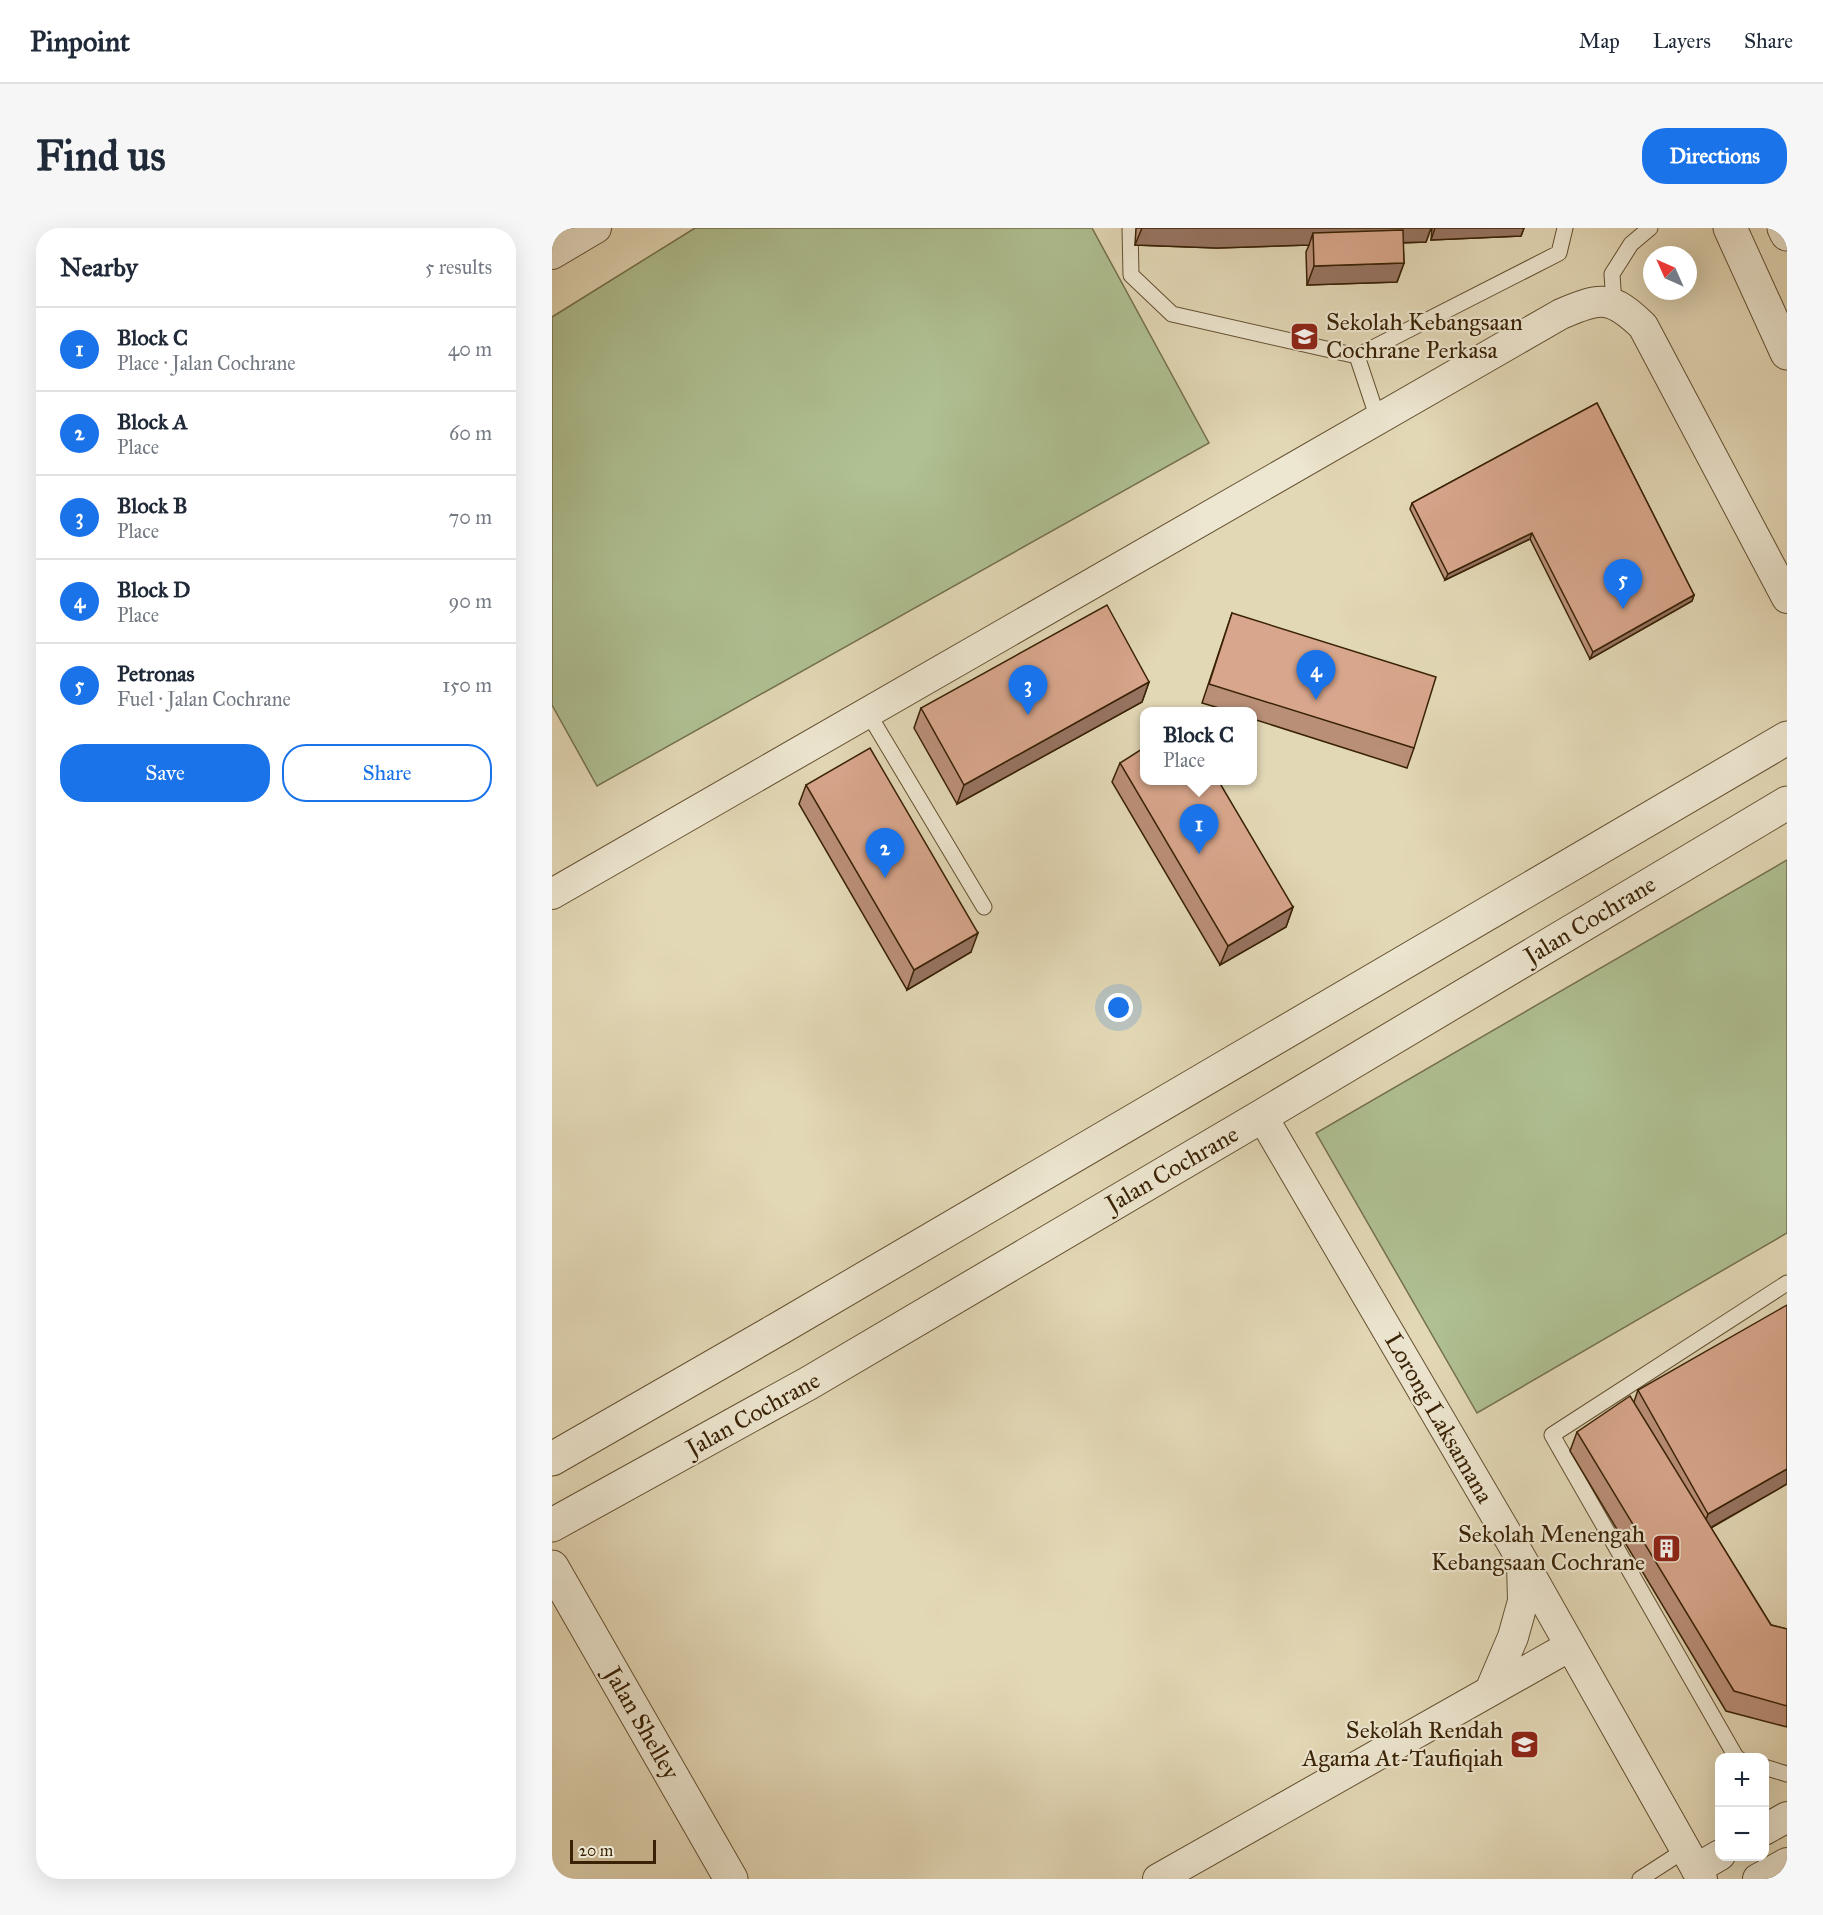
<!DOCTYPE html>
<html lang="en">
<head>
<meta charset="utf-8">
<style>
  body { margin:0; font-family:"IM FELL Great Primer",serif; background:#f6f6f7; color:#1f2937 }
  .controls { position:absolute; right:18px; bottom:18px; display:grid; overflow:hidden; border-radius:12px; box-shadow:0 6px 24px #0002 }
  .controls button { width:54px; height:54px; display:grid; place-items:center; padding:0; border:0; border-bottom:2px solid #e0e1e3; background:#fff; color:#1f2937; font:30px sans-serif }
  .compass { position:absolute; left:1091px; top:18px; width:54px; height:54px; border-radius:50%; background:#fff; box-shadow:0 6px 24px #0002; rotate:315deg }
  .scale { position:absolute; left:18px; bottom:15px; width:86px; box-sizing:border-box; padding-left:6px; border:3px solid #392205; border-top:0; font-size:16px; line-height:21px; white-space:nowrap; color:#392205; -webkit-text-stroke:4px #ede6d0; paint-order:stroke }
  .you { position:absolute; left:567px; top:780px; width:21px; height:21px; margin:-15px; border:4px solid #fff; border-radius:50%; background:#1a73e8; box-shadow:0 0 0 9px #1a73e833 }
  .badge { display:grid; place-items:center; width:39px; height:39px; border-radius:50%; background:#1a73e8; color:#fff; font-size:20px; font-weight:700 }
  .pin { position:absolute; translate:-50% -50px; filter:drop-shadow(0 2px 3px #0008) }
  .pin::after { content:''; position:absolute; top:32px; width:21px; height:18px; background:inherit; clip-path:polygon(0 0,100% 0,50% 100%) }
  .popup { position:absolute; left:588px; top:479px; width:117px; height:78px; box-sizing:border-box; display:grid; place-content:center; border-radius:12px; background:#fff; filter:drop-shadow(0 2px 4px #0005); font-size:20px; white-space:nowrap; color:#747a83 }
  .popup b { font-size:22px; color:#1f2937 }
  .popup::after { content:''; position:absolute; left:50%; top:100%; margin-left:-12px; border:12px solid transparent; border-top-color:#fff }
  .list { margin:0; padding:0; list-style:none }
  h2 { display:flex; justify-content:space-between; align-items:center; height:78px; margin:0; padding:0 24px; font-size:26px }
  h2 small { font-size:20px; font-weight:400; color:#747a83 }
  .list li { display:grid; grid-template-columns:39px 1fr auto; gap:18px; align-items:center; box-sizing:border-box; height:84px; padding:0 24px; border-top:2px solid #e0e1e3 }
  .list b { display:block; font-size:22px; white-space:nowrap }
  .list p { margin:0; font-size:20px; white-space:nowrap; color:#747a83 }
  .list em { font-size:20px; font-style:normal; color:#747a83 }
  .actions { display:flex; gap:12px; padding:18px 24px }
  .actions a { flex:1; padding:14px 0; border:2px solid #1a73e8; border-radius:24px; text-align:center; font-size:21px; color:#1a73e8 }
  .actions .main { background:#1a73e8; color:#fff }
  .map { position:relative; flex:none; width:1235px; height:1651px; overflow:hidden; border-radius:24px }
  header { display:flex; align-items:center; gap:36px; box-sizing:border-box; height:84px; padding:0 30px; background:#fff; border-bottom:2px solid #e0e1e3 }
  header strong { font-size:28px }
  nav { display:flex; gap:33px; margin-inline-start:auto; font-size:21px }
  .intro { display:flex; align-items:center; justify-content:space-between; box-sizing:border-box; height:144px; padding:0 36px }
  h1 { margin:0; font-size:42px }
  .button { padding:15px 27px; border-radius:24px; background:#1a73e8; color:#fff; font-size:21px; font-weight:700 }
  main { display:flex; gap:36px; padding:0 36px }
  aside { flex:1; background:#fff; border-radius:24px; box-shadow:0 6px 24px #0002 }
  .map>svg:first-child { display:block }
</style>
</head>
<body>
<header>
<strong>Pinpoint</strong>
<nav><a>Map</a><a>Layers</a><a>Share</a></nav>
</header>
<div class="intro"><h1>Find us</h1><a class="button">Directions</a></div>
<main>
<aside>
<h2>Nearby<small>5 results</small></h2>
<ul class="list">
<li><span class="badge">1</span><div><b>Block C</b><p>Place · Jalan Cochrane</p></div><em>40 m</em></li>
<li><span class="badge">2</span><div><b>Block A</b><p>Place</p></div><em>60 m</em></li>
<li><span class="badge">3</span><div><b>Block B</b><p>Place</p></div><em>70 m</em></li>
<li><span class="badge">4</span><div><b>Block D</b><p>Place</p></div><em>90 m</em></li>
<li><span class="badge">5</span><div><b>Petronas</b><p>Fuel · Jalan Cochrane</p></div><em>150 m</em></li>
</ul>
<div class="actions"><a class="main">Save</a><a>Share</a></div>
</aside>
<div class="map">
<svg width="1235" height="1651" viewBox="0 0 1235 1651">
  <rect width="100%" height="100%" fill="#e3d8b6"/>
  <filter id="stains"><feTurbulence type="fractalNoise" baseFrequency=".00333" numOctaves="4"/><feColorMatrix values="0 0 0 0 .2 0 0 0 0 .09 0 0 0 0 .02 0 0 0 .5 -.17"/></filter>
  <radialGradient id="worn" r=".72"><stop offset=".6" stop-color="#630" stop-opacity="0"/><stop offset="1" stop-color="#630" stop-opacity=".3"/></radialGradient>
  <path fill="#afc092" stroke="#74714c" stroke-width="1.5" d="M143,0h397l117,215 -612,343 -45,-81v-388z
    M1235,632v373l-310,180 -161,-280z"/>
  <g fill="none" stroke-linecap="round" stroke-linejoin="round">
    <defs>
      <path id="service" d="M578,0l1,47 41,39 185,42 21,63
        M1062,76l-2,-30 19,-30 19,-16
        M805,128l202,-103 6,-25
        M316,485l116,194
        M1186,1530l-2,-1 -184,-322 235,-152
        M1212,1539l23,7
        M1088,1651l45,-29"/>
      <path id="minor" d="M0,26l44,-26
        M0,666l1009,-580c40,-17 50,-19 82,12l144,272
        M710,888l260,444 180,319
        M938,1463l23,-54 10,-36 -1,-38
        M1212,1602l23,-13
        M1144,1641l24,-14
        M606,1651l412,-233
        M1206,1651l29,-16"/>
      <path id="tertiary" d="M1178,0l57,125
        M1232,0l3,6
        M0,1231l228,-131 1007,-590
        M0,1297l257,-142 453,-267 525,-313
        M0,1339l179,312"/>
    </defs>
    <use href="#service" stroke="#645031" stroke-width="17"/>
    <use href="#minor" stroke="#645031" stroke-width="32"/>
    <use href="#tertiary" stroke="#645031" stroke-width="35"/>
    <use href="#service" stroke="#ede6d0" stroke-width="15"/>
    <use href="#minor" stroke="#ede6d0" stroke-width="30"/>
    <use href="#tertiary" stroke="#ede6d0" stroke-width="33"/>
  </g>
  <path fill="#ba8f78" stroke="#392205" stroke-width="1.5" d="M584,0h295l-5,14 -23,1 1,20 -7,19 -90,3 -1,-33 3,-7 -92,3 -82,-3z
    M880,0h92l-3,8 -90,4z
    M1045,175l97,192 -2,6 -102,58 -60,-120 -85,41 -35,-71 2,-6z
    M680,385l182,135 -7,20 -154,-49v-8h-24l-27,-8z
    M597,454l-7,20 -185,102 -43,-76 7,-20z
    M568,535l173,144 -7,20 -66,38 -108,-183z
    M254,557l165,167 -64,38 -108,-186z
    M1086,1162l149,94 -76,44 60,97 16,4v98l-61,-16 -156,-260 7,-19 57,-30z"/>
  <path fill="#977462" stroke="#392205" stroke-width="1.5" d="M590,0h289l-5,14 -112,3 -1,-12 -4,12 -92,3 -82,-3z
    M883,0h89l-3,8 -90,4z
    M852,35l-7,19 -90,3 7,-19z
    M980,305l-2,6 -85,41 3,-6z
    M1142,367l-2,6 -102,58 3,-7z
    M597,454l-7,20 -185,102 7,-19z
    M741,679l-7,20 -66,38 8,-19z
    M426,705l-7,19 -64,38 7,-20z
    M1235,1241v15l-86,49 7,-19z"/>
  <path fill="#d8a68c" stroke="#392205" stroke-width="1.5" d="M851,2l1,33 -90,3 -1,-33z
    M1045,175l97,192 -101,57 -61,-119 -84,41 -36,-71z
    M555,377l42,77 -185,103 -43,-77z
    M680,385l204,64 -22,71 -205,-64z
    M593,519v33h73l75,127 -65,39 -108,-183z
    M318,520l108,185 -64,37 -108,-185z
    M1235,1077v164l-79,45 -70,-124z
    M1078,1168l141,229 16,4v77l-53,-15 -157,-259z"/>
  <defs>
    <symbol id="school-square" viewBox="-11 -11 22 22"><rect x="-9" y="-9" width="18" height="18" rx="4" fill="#8f2418" stroke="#ede6d0"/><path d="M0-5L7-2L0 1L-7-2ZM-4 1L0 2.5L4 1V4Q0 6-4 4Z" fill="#fff"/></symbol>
    <symbol id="building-square" viewBox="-11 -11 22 22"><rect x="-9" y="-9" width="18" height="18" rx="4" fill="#8f2418" stroke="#ede6d0"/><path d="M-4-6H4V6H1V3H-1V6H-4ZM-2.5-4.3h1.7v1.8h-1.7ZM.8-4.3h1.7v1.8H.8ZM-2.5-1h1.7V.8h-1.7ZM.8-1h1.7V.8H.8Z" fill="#fff"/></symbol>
  </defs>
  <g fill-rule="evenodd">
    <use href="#school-square" x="736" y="92" width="33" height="33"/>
    <use href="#building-square" x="1098" y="1304" width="33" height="33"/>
    <use href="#school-square" x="956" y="1500" width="33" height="33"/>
  </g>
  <g text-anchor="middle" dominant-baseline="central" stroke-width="4.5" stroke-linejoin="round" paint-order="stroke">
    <g font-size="24" fill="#392205" stroke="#ede6d0" text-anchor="end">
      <text x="774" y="94" text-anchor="start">Sekolah Kebangsaan<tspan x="774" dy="28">Cochrane Perkasa</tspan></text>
      <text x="1093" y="1306">Sekolah Menengah<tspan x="1093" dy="28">Kebangsaan Cochrane</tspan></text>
      <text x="951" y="1502">Sekolah Rendah<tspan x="951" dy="28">Agama At-Taufiqiah</tspan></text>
    </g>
    <g font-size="24" fill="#392205" stroke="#ede6d0">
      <text transform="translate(1038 692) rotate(-31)">Jalan Cochrane</text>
      <text transform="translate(620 941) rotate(-30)">Jalan Cochrane</text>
      <text transform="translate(201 1186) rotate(-29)">Jalan Cochrane</text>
      <text transform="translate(887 1190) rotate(60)">Lorong Laksamana</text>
      <text transform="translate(90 1495) rotate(60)">Jalan Shelley</text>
    </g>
  </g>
  <rect width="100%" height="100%" filter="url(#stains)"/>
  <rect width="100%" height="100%" fill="url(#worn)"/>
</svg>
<div class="controls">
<button>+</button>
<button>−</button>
</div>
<svg class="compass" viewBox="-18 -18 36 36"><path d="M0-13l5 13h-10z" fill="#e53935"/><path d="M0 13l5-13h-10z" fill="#747a83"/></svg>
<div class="scale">20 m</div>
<div class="you"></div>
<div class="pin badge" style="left:647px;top:626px">1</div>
<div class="popup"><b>Block C</b>Place</div>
<div class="pin badge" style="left:333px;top:650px">2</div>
<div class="pin badge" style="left:476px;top:487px">3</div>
<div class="pin badge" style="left:764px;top:472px">4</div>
<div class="pin badge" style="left:1071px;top:381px">5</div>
</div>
</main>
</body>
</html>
